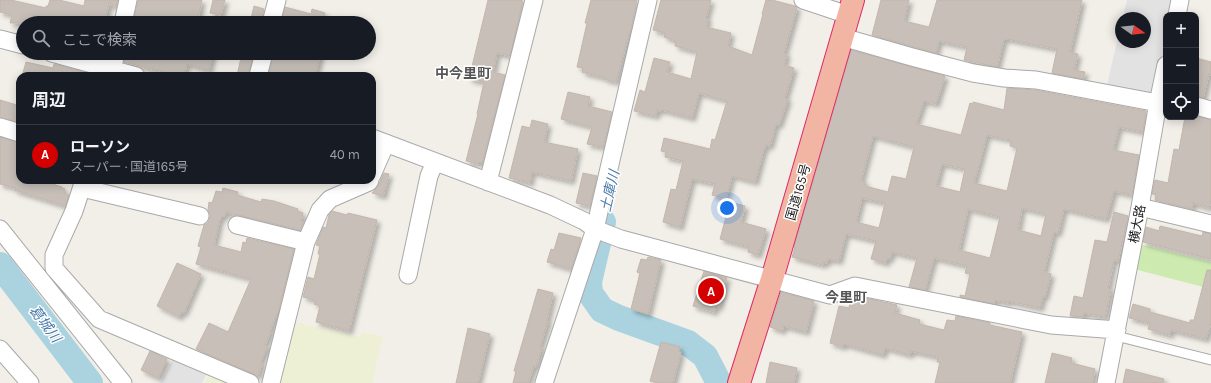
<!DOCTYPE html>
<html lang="ja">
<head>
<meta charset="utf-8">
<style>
  body { margin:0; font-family:Karla,"Noto Sans JP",sans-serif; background:#242831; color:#f1f3f6 }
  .controls { position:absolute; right:12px; top:12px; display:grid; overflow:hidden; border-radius:8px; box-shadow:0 2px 10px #0003 }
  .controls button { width:36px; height:36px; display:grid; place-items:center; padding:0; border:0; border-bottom:1px solid #363941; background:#171b24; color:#f1f3f6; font:20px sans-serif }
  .compass { position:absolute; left:1115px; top:12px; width:36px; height:36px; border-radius:50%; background:#171b24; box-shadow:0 2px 10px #0003; rotate:104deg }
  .you { position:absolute; left:727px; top:208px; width:14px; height:14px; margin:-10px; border:3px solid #fff; border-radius:50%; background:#1a73e8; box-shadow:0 0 0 6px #1a73e833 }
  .badge { display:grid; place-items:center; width:26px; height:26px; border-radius:50%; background:#d40000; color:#fff; font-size:13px; font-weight:700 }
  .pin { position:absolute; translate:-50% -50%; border:2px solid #fff; box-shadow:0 1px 4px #0006 }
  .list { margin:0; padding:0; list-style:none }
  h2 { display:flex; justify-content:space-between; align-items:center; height:52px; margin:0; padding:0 16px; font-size:17px }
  h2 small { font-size:13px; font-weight:400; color:#9ea1a6 }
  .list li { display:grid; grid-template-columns:26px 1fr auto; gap:12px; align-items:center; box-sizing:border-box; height:60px; padding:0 16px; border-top:1px solid #363941 }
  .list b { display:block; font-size:15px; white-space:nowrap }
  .list p { margin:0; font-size:13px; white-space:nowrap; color:#9ea1a6 }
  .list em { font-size:13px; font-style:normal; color:#9ea1a6 }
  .icon { flex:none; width:22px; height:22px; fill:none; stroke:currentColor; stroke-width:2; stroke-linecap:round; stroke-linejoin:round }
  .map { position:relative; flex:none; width:1211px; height:383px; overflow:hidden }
  .search { position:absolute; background:#171b24; box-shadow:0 2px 10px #0003; left:16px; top:16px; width:360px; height:44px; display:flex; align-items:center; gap:10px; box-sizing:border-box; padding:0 14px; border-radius:22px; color:#9ea1a6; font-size:15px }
  .panel { position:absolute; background:#171b24; box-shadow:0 2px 10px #0003; left:16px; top:72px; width:360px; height:112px; border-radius:12px }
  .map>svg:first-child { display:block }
</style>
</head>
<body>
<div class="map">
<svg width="1211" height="383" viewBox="0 0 1211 383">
  <defs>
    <filter id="shadow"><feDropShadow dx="3.5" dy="3.5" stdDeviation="2" flood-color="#0004"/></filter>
  </defs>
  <rect width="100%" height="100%" fill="#f2efe9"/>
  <path fill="#eef0d5" d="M295,322l65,15 2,-5 21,5 -11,46h-95z
    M210,373l25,10h-30z"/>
  <path fill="#cdebb0" d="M1139,244l72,18v27l-77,-20z"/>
  <path fill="#e2e2e2" d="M1127,0h49l-4,15h-6v26l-13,55 -46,-11 14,-61v18h24v-24h-22z
    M174,357l33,16 -5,10h-42z"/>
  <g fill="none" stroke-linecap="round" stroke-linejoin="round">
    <path stroke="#aad3df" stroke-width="26" d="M603,222l-14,60 1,11 12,17 17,8 69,25 17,13 14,27
      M0,265l90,118"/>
  </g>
  <path fill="#c7bfb8" stroke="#c4b6ab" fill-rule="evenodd" filter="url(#shadow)" d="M0,0h11l35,8v-2h2l2,-6h9l25,6 1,-6h25l-6,23h-94l2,-8 -12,-3z
    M111,0h7l-2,6 -6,-1z
    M138,0h64l-5,23h-64z
    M213,0h12l-4,15 -11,-2z
    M488,0h30l5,1 -13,55 -13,-3 -4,19 12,3 -23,88 -3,-1 -1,2 -12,-3 12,-47h-1l7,-32 -15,-3z
    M591,0h46l-6,29 -1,4h-1l-13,49 -12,-3 1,-1 -23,-6 1,-4 -6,-1 10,-44h-2z
    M661,0h50l-5,18 2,1 -2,8 25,6 -3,13 24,9 11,-41h-1l4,-14h6l23,6 2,2 -13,45 3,1 -3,11 10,3 -9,30 3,1 -9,26 -3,-1 -6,22 -4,-1 -1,4h-1l-9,33 -23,-6 -6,23 -14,-4 3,-11 -23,-5 -12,48 -17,-5 8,-33 5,1 7,-29 -18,-4 1,-5 -5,-1 3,-13 46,11 2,-10 3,1 12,-39 -28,-8 -7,25 -30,-8 -1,1 -4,-1 -1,6 -22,-5 6,-21 5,2 9,-34 16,4 -3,10 24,7 6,-27 -22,-6 1,-5 -12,-4 1,-4 -12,-3z
    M881,0h28l-5,21 25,6 8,-27h145l-12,52 8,2 -4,16 11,2 -2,7 -31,-6 5,-24 -50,-10h-3l-7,28 -33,-7 3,-13 -28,-6 -3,12 -64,-18z
    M254,6l10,3 -3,14h-11z
    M285,7l26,7 1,-5 13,4 -1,4 7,2 -1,4h-49z
    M851,50l94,26 -9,28 -12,-3 -8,23 45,11 9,-32 3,1v-2l31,8 3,-22 28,2 111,21 -3,21 -24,-5 -6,23 26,5 -7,40 -18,-4 -8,28 -42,-10 -6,24 -4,-1 -10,40 7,2 -6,23 -2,-1 -3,12 -32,-7v2l-13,-3 -1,4 -34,-7v-2l5,1 5,-22 -5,-1 2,-7 -33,-8 -9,32 -16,-3 8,-29 -25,-6 -2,7 -3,-1 -1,5 -15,-4 5,-18 -30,-7 -7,27 -11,-2 -1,4 -4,-1v3l-31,-8 3,-10h-1zM987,135l24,5 -1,6 7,2 -10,43 -33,-8zM873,136l41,11 -8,32 -14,-3 -4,16 -23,-6 1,-4 -5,-1zM942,164l23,5 -5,23 -24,-6zM862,198l23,5 -6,25 -23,-6zM1022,208l24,6 -5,22 -23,-6zM968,209l32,8 -10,41 -31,-8z
    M126,53h87l-4,17 -22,-6 -3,12h-12v-2l-48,-12z
    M242,53h12l-6,23h-11z
    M274,53h47l-6,23h-47z
    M1196,58l15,4v13l-2,-1 -6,24 -7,-2z
    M26,62l27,6 1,-4 34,9v3h-66z
    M568,92l22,5 -2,9 24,6 -9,35 -16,-3 5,-17 -31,-8z
    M0,100l20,6v17l-20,-6z
    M1196,116l15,4v80l-2,8 -16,-5 -1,6 -37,-9 1,-5 -4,-1 3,-14 13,3 6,-34 5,1 6,-33z
    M532,120l16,4 -4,18 34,7 -7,32 -39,-9 -2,11 -21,-5 13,-52 8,2z
    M0,137l20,6v37h20l22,7v1l3,1 -1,4 5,2 -4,11 -51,-16 1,-2 -15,-4z
    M384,173l5,1 -6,22 -11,-3 6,-7z
    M583,173l14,3 -7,30 -14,-3z
    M223,188l15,4 -1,3 24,7 1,-3 12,2 24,8 -1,2 6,2 -2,8 3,1 -4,8 -74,-18 -1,4h-3l-1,3h-1l-6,26 27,7 2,-10 3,1 1,-5 47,11 -15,59 -9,23 1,1 -6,13 3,1 -8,17h2l-4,14 -4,-3 -58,-25 13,-26 19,9 23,-53 -55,-15 5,-17 -3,-1 6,-21 4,-2 2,-5v-4l-2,-4 1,-8 3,1 4,-12 6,1z
    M730,202l15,4 -4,16 25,7 -8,26 -10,-3 1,-5 -29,-8z
    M332,211l15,4 1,-2 29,7 -28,111 -33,-9 4,-16 -6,-2 1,-4 -12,-3 5,-20 6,2 6,-25h-2l2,-8 -4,-1 7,-18 3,1 3,-13z
    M1114,212l14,4 -10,45 -4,-1 -6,28 3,1 -6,28 -21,-4 -1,4 -13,-1 4,-20 9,2 12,-58 12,2z
    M1160,226l42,10 1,-4 8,2v25l-68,-17 3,-15 13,4z
    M559,233l22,5 -10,31 -24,-7 4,-13 3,1z
    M648,257l13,3 -13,54 -17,-5 9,-36 -3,-1 4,-13 6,1z
    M177,263l24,11 -17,39 -2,-1 -3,5 -22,-11z
    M1207,270h4v53l-5,16 -35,-9 -1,5 -22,-6 2,-6 -21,-5 4,-14 17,5v3l40,11v-3h4z
    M704,271l23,7 -8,29 -3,-1 -2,6 -21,-6z
    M538,289l15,4 -6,27 1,1 -8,26h2l-6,20 -2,-1 -6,17h-15l3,-12h-2z
    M781,292l33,9 -8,31 -22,-6 -2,5 -12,-4z
    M856,296l41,9 -2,8 25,7 -1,4 25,6 3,-10 8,1 1,-5 34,7v2l32,7 -12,51h-75l5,-21h-3l1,-5 -27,-6 -1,4 -25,-7 -2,7 -39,-11 -1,3 -13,-4 9,-37 10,2 2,-10z
    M468,328l22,6 -12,49h-22z
    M661,342l19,5 -1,4 2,1 -8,31h-15l-8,-2z
    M150,351l17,8 -9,19 -17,-8z
    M1052,353l20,5 -1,5 24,6 -3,14h-47z
    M770,362l27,6 -3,15h-28z
    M1126,369l38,10 -1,4h-40z"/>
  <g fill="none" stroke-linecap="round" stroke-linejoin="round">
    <defs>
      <path id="service" d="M1116,336l95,24"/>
      <path id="minor" d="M803,0l45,15
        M1177,15l3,-15
        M123,23l5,-23
        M271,23l6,-23
        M842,37l70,20 61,16 31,5 32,2 122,23
        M0,39l23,6
        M52,53l84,23
        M112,70l4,-17
        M258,76l6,-23
        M1196,106l15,4
        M0,127l20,6
        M372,138l178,67 34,16 11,8 26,10 209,56 25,-9 196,39 66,5
        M372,175l14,-32
        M84,180l-10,31 -20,44v13l45,51 151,64
        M488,182l46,-182
        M82,188l118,28
        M1140,207l71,17
        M237,225l69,17
        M0,229l123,154
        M408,275l21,-99 6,-14
        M0,349l30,34
        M271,383l35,-141 14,-32 10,-11 39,-17 1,-2
        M544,383l51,-154 53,-229
        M1106,383l34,-176 18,-104 8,-38"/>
      <path id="trunk" d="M739,383l33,-104 81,-279"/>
    </defs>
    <use href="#service" stroke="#a9a9a9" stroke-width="11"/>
    <use href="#minor" stroke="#a9a9a9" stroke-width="19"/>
    <use href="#trunk" stroke="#dc2a67" stroke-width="24"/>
    <use href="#service" stroke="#fff" stroke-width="9"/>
    <use href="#minor" stroke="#fff" stroke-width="17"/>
    <use href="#trunk" stroke="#f2b4a3" stroke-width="22"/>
  </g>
  <g text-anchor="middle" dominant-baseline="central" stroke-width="3" stroke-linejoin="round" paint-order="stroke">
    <g font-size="13" fill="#222" stroke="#fff">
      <text transform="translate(798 192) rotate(-74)">国道165号</text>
      <text transform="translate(1137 224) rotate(-79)">横大路</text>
    </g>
    <g font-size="14" font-weight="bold" fill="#555" stroke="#fff">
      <text x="463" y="73">中今里町</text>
      <text x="846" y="297">今里町</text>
    </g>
    <g font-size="14" font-style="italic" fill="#4a7aab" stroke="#fff">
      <text transform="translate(610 191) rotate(-77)">土庫川</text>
      <text transform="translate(45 324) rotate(53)">葛城川</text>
    </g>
  </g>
</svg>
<div class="controls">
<button>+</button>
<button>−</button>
<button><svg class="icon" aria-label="locate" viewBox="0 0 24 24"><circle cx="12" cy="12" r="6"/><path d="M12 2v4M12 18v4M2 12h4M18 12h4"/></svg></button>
</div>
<svg class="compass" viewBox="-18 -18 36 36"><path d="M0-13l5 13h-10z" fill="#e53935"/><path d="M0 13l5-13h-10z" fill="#9ea1a6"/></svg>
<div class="you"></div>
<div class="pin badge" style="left:711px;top:291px">A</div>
<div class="search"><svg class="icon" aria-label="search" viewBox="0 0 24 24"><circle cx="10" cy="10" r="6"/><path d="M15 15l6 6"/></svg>ここで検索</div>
<section class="panel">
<h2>周辺<small></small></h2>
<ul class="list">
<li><span class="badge">A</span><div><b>ローソン</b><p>スーパー · 国道165号</p></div><em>40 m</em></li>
</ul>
</section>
</div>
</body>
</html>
